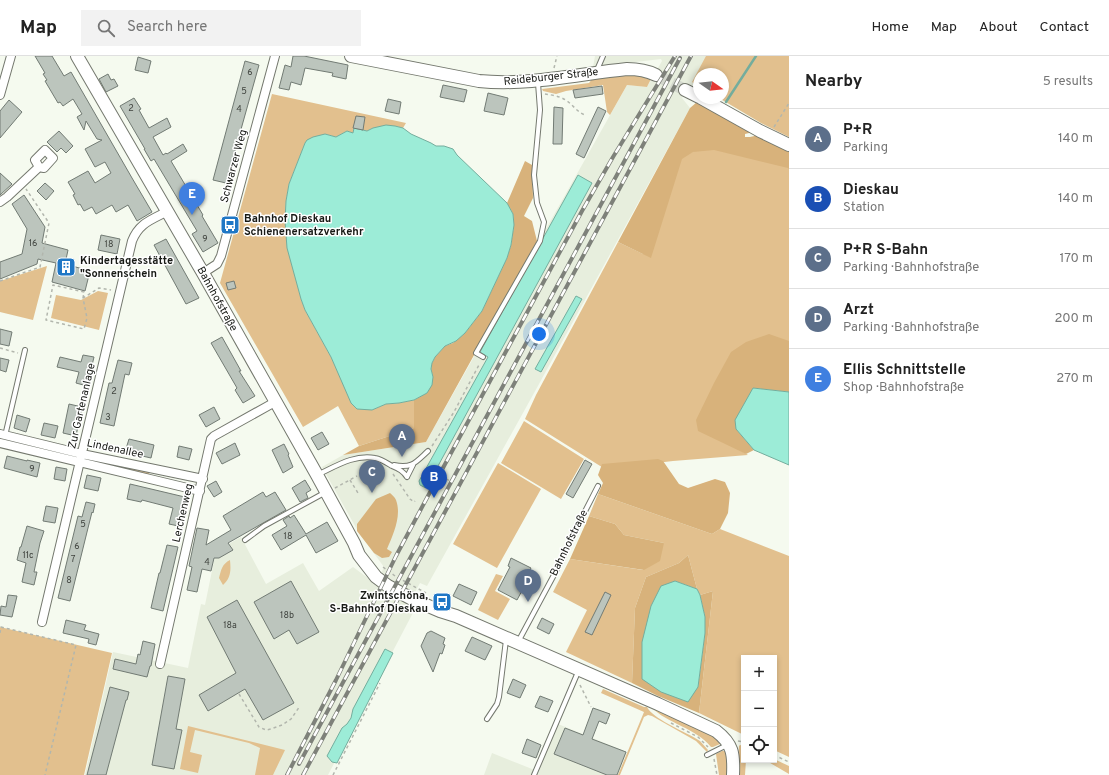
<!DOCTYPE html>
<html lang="en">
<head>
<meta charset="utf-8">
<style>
  body { margin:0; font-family:Overpass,sans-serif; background:#f2f2f2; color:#222 }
  .controls { position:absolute; right:12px; bottom:12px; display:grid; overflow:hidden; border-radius:0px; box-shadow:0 2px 6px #0003 }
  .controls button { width:36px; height:36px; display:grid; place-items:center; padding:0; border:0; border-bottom:1px solid #e0e0e0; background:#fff; color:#222; font:20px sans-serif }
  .compass { position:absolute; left:693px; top:12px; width:36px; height:36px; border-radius:50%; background:#fff; box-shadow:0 2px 6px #0003; rotate:104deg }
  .you { position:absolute; left:539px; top:278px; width:14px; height:14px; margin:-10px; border:3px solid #fff; border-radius:50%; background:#1a73e8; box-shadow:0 0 0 6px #1a73e833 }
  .badge { display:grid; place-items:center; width:26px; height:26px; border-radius:50%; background:#1a73e8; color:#fff; font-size:13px; font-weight:700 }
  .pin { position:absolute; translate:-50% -33px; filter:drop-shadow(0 1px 2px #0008) }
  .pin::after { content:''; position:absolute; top:21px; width:14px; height:12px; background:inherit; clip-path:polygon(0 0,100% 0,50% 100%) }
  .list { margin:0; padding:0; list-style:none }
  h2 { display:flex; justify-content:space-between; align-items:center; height:52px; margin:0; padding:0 16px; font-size:17px }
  h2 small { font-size:13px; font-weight:400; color:#767676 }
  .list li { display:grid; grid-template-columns:26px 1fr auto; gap:12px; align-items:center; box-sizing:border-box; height:60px; padding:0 16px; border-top:1px solid #e0e0e0 }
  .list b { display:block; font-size:15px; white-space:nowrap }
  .list p { margin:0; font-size:13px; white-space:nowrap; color:#767676 }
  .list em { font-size:13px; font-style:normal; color:#767676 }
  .icon { flex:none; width:22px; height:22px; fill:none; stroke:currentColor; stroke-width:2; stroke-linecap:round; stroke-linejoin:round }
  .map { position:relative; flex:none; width:789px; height:719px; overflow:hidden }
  header { display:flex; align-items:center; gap:24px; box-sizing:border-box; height:56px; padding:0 20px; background:#fff; border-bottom:1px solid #e0e0e0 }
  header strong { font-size:19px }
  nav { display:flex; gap:22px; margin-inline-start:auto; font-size:14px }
  .search { width:280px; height:36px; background:#f2f2f2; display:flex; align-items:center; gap:10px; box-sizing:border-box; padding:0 14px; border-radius:0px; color:#767676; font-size:15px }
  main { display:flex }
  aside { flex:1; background:#fff }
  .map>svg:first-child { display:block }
</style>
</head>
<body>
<header>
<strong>Map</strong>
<div class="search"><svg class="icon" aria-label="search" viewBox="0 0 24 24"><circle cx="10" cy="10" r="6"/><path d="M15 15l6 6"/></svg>Search here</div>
<nav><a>Home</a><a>Map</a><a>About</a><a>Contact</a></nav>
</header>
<main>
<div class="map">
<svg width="789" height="719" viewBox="0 0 789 719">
  <rect width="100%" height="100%" fill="#f5faef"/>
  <path fill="#e7eedd" d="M595,0h123l-19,18v11h-10l-7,13 8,10 -151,276 -112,202 -7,-3 -11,20 7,4 -88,168h-243l28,-123 75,16 13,-64 4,1 11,-54 25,-14 25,47 37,-21 16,28 34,-24 23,17 8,-17 -25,-34 -37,-66 21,-12 83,-13 201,-357 20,2 15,-26 -1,-2 -68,8z
    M558,668l69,28 -9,23h-134l8,-22 45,18z"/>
  <path fill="#e2c08e" d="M706,0h83v85l-5,-2 5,-2 -28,-14 -42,-25h4v-24h-24v13l-7,-5z
    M633,19h7l11,4 -4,8 -20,-2 -17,30 -3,-3 -4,-27 -37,6 -10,3 -13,-3 -1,-2 47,-6 3,-4z
    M272,38l134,29 -3,5 -8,-2 -22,2 -6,3 -13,-3 -1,5 -6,-2 -11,6 -11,-3 -20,9 -16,41 -3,17 -1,20 16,78 4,11 26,47 10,21 31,32 14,-6 13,-1 15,-3v28l-55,18 -21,-40 -35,21 -83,-144z
    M707,90l82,20v179l-90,80 49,30 -75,6 -68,8 -80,-50 11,-24 82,-153 25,12 32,-95z
    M47,210l-14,54 -33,-8v-31z
    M98,235l10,2 -9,37 -48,-12 5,-23 25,5z
    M524,365l60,38 -23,40 -60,-36z
    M89,402l59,12 2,2 -1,2 -2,1 -57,-14 -2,-1z
    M498,407l43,26 -44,79 -44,-24z
    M598,438l114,40 8,-5 69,27v201l-15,-7v-92h-30v77l-45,-22 14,-122 -13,4 -3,-6 -9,-34 -9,8 -33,14 -11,31 -3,75 -66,-31 21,-42 -34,-18 17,-33 73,11 21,-27 -40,-8 -9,-11 -26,-8z
    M230,504c1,10 1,18 -7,25l-4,-7c2,-8 3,-14 11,-18z
    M496,518l7,2 -8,15 15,8 -12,21 -20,-10z
    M0,571l112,26 -28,122h-84z
    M603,633l41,18h3c5,11 36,24 48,31l5,3 8,9 -1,2 -11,-11 -44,-25 -4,-1 -4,2 -24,58h-2l26,-63 -43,-19z
    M651,651l56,24 13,10v3l-7,3h-2c-15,-19 -43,-23 -60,-40z
    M188,670l97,24 -12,25h-18l5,-27 -11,-5 -54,-13 -5,22 12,3 -4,18 -18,-4z
    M740,689l4,1v14h2l-1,15h-7c0,-10 0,-19 1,-29z
    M722,695h3l3,7 -1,17h-8l-3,-21z
    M774,703l15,7v8l-24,-14h9z"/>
  <path fill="#d8b27b" d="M697,46l56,30 -8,2v3h5l9,-2 30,17v17l-1,-1 -74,-18 -21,2 -11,7 -31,99 -33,-16 72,-134z
    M525,105l7,4 1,33 -9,18 8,5 5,20 -111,201 -83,13 16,-9 55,-18v-28l13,-7 6,-16 -2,-8 1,-6 3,-6 10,-11 8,-3 12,-10 17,-22 25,-53 4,-13 3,-20 -1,-11 -6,-11z
    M769,278l20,7v51l-36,-4 -17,41 18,21 -8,4 -48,-23 -2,-11 18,-37 17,-31 15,-10z
    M658,403l5,2 16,23 9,4 27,-9 10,3 5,11 -2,20 -8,16 -8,5 -114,-40 5,-11 -5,-8 4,-11z
    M390,437c2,2 5,4 6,7 6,16 -3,35 -9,49l5,3 -3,5 -7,1 -8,-5 -17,-22v-7l19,-25z
    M589,460l26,8 9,11 40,8 -4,18 -16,9 -74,-11z
    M688,499l9,34 -22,-8 23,106 7,-54v-16l-5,-22 13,-4 -14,122 -41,-17 -26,-13 3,-75 11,-31 33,-14z"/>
  <path fill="#9cecd7" stroke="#74ad9d" d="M386,69l9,1 8,2 8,6 20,9 5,3h8l9,3 4,6 50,48 6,11 1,11 -3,20 -4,13 -25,53 -17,22 -9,8 -11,5 -10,11 -3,6 -1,6 2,8 -1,8 -5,8 -13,7 -15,3 -13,1 -14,6 -15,-1 -6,-6 -20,-46 -26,-47 -4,-11 -14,-51 -2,-27 1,-20 3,-17 16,-41 2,-3 6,-3 12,-3 11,3 11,-6 6,2 1,-5 13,3 6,-3z
    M578,119l14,8 -166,305 -6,-3 -1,-4 69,-124 -8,-5z
    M576,240l6,3 -41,73 -6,-3z
    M753,332l36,4v73l-35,-15 -18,-21 -1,-9z
    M675,525l22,8 3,6 5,22v16l-7,54 -10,15 -27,-10 -19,-13v-37l9,-36 10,-20z
    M385,593l8,4 -56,110 -5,-1 -5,-6 15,-28 5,-4 4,-6 2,-9z"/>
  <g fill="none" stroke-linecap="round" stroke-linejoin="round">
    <path stroke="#74ad9d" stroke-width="2.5" d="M726,46l30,-46"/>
  </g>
  <path fill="#bcc5bd" stroke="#727b74" d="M35,0h17l12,20 7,-4 61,106 20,34 -15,9 -9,-16 -12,7 -4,-7 -16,9 -4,-7 -8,4 -4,-7 -2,1 -5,-10 2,-1 -7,-12 20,-11 7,12 16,-10 -6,-11 -10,5 -10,-18 17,-9 -5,-1 -11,-18 -2,9 -7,-13 5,-3 -9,-15 -10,7 -3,-4 -2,1 -13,-22 2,-1 -4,-6 2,-1z
    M293,0h11l44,9 -2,14 -14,-3 1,-3 -28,-5 -4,17 -10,-3 -2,8 -10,-2 6,-23 6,2z
    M138,1l13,4 -3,12 -13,-3z
    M245,5l14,4 -33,118 -13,-3z
    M108,18l3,6 3,-1 4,7 -12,6 -7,-13z
    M443,29l24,5 -3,12 -24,-5z
    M602,30l1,8 -28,4 -2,-8z
    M488,37l20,5 -4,17 -20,-4z
    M134,42l7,11 -2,1 10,18 18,-10 4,9 -18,10 10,18 3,-2 1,1 16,-10 4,7 -16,10 32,54 -1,1 16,27 -15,9 -11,-18 5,-3 -43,-72 -3,2 -7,-12h1l-25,-43z
    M388,43l13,3 -2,12 -14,-3z
    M9,44l13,12 -22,26v-27z
    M554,51l9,1 -1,36h-9z
    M598,51l8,4 -22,47 -8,-4z
    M356,60l9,1 -2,13 -10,-2z
    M59,75l14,15 -7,7 -5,-5 -4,4 -10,-10z
    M0,117l12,11 -12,11z
    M45,127l9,8 -8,9 -9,-9z
    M24,139l21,32 -3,16 26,7 -3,14 25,7 -5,20 -33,-9 4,-19 -18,-4 -1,5 -37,15v-17l22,-8 5,-25 -15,-25z
    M101,179l19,4 -3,15 -19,-4z
    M166,183l33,59 -13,6 -32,-59z
    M234,225l2,7 -8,2 -2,-7z
    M0,273l12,3 -3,14 -9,-2z
    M222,281l19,34h-2l16,25 -12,7 -8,-13 2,-2 -26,-45z
    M83,299l11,2 -7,29 -11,-3 3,-11 -22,-5 3,-10 21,5z
    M0,302l9,2 -3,12 -6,-2z
    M118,304l14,3 -3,12 -4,-1 -11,52 -14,-3 9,-40h3z
    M69,348l13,3 -6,29 -13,-3z
    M214,351l6,12 -14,8 -7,-12z
    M17,359l13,4 -4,13 -12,-4z
    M44,367l14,3 -3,12 -14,-3z
    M322,376l7,12 -11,6 -7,-12z
    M129,383l25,6 -3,13 -26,-6z
    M235,387l5,12 -18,9 -6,-11z
    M284,388l5,10 -1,1 5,12 -10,6 -11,-23z
    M179,390l13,3 -3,11 -12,-3z
    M7,400l20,5v-1l13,3 -3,14 -33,-9z
    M585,404l7,4 -19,34 -7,-4z
    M56,411l11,2 -2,12 -11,-2z
    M87,419l14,3 -3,13 -14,-3z
    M305,424l6,10 -5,3 2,5 -8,4 -8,-14z
    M216,425l6,11 -8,5 -7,-11z
    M130,428l59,14 -6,29 -14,-3 4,-16 -31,-8 -1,2 -14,-3z
    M263,436l3,5 9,-5 11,18 -58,33 5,7 -14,8h-5l-3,13 -9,-2 -5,23 -10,-2 5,-23 -3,-1 8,-38 12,2 -3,15 25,-15 -8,-14z
    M86,446l9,2 -2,9 -1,-1 -5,20 -17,69 -12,-3 20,-82 4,1z
    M46,450l12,2 -3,15 -12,-2z
    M294,459l12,19 21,-12 11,19 -22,12 -10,-18 -25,15 -9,-15 15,-9 -4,-6 6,-4 1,2z
    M27,470l17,5 -4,12 -6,29h3l-3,13 -12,-3 4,-19 -9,-3 3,-13h1z
    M167,489l11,2 -15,64 -12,-3 8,-35h1z
    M511,502l20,10 -8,16 2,1 -8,15 -19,-10 12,-23 -2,-1z
    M291,525l28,51 -22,12 -8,-14 -15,9 -20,-37z
    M459,528l18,8 -6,13 -18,-9z
    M605,536l6,3 -19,40 -7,-3z
    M8,539l9,1 -5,21 -12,-2 1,-9 5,1z
    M237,544l57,103 -31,17 -18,-31 -37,22 -9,-16 37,-22 -29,-56z
    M542,562l12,6 -5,10 -12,-6z
    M66,564l20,5 -2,5 15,4 -3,11 -8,-2 1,-4 -26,-6z
    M431,575l14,7 -2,6 2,1 -3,9 -2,-1 -7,19 -12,-26 6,-13z
    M472,581l20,9 -7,14 -20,-9z
    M143,585l12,3 -4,22h-1l-3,11 -34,-8 2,-10 21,5 2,-10 2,1z
    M168,620l17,3 -9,50 6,1 -8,39 -22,-4z
    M513,623l13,6 -6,13 -13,-5z
    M110,631l19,5 -2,8h-1l-20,75h-19z
    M540,640l13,5 -5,11 -13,-5z
    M593,652l17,6 -4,10 -7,-3 -7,18 34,13 -9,23h-10l-53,-21 11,-26 18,7z
    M527,683l14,6 -5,13 -14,-5z"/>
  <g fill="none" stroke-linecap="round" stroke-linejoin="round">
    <path stroke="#d4d8ce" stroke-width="12" stroke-dasharray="12 6" stroke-linecap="butt" d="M656,19l29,15"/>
    <defs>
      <path id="lane" d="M597,14l6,-14
        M483,301l-7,-4 64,-112 4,-19 -7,-19 -3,-28 6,-65 -2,-27
        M5,380l20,-86
        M394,409c18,4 22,-3 34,-14
        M319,418c17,-8 36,-20 56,-16 6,1 12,5 17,8 7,3 11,5 15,11
        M407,421l6,-12
        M245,484l19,-14 62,-34
        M518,586l44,-82 15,-33 21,-41
        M487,663l10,-15 2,-7 7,-57
        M707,699l20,-10
        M534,719l44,-103"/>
      <path id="street" d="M0,39l11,-39
        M0,146l7,-5 32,-30 5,1 9,-10 -8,-8 -10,10 4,7
        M203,217l14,-9 4,-8 54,-200
        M0,378l82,20 121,25
        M0,387l200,48
        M42,566l90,-381c7,-18 19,-21 36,-30
        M160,608l51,-225 3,-3 61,-34"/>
      <path id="secondary" d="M77,0l126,217 114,202 37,68 5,12 17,22 12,9 24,13 28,12 16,5 202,88 58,27c17,13 18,23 17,44
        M351,0l128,25c49,5 99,-7 148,-12 11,0 19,1 29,6
        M685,34l14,7
        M701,42l59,33 29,14"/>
    </defs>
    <use href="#lane" stroke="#74786e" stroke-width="6"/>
    <use href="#street" stroke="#74786e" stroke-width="10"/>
    <use href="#secondary" stroke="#74786e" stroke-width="14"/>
    <path stroke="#b2b6ad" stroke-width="1.5" stroke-dasharray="3 3" stroke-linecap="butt" d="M554,12l3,-12
      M545,38c7,1 15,2 22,7 6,4 10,11 18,14
      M774,71l15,-24
      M0,225l40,-14 9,-44 -23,-34
      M83,242l1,-6 -31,-7 -7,35 38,9 3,-11 -4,-20 16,-10 12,2
      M0,292l18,5
      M432,390l22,-34 26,-49
      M393,418l17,25 4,3 1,-1
      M441,420l9,5
      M350,424l8,13
      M335,432l22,-12
      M383,511l12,9 31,17
      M0,577l1,-6 75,18 -31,130
      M580,629l11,22
      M239,638l20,33 7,3 5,-1 11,-4 9,-6 9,-13
      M671,667l27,14 10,10
      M738,685l6,1
      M774,699l15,7
      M714,703l3,16
      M333,719l47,-92"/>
    <use href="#lane" stroke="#fff" stroke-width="4"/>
    <use href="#street" stroke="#fff" stroke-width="8"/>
    <use href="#secondary" stroke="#fff" stroke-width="12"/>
    <defs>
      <path id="rail" d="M299,708l381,-706
        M287,719l49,-95 60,-124 41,-77 145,-268 31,-54 62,-101
        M303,719l388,-719"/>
    </defs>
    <use href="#rail" stroke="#7e817a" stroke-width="4"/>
    <use href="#rail" stroke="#fff" stroke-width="2.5" stroke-dasharray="8" stroke-linecap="butt"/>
  </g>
  <defs>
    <symbol id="bus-square" viewBox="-11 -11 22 22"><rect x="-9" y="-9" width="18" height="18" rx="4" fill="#1f77c5" stroke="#fff"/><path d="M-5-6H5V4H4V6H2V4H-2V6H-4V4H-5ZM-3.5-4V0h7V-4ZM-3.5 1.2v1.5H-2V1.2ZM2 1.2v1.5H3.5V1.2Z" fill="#fff"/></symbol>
    <symbol id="building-square" viewBox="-11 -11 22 22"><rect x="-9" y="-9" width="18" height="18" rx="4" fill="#1f77c5" stroke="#fff"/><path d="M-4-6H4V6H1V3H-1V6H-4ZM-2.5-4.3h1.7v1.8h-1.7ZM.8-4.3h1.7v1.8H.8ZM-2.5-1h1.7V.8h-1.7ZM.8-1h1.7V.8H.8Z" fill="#fff"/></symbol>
  </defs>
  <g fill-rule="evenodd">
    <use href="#bus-square" x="219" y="158" width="22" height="22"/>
    <use href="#building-square" x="55" y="200" width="22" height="22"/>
    <use href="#bus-square" x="431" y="535" width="22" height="22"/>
  </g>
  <g text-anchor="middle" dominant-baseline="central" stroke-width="3" stroke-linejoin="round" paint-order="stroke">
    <g font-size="9" fill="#40443f">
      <text x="250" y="16">6</text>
      <text x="244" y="35">5</text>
      <text x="131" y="52">2</text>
      <text x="239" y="53">4</text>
      <text x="205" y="183">9</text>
      <text x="33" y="187">16</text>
      <text x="109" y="188">18</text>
      <text x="114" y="335">2</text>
      <text x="108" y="361">3</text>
      <text x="32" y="413">9</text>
      <text x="83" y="468">5</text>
      <text x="288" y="480">18</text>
      <text x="77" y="490">6</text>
      <text x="28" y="499">11c</text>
      <text x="73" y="503">7</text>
      <text x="207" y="506">4</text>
      <text x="69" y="524">8</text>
      <text x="287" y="559">18b</text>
      <text x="230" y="569">18a</text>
    </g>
    <g font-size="11" fill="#171915" stroke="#fff">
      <text transform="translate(551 21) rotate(-6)">Reideburger Straße</text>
      <text transform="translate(234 110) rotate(-75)">Schwarzer Weg</text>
      <text transform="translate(217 243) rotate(61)">Bahnhofstraße</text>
      <text transform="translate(82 350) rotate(-77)">Zur Gartenanlage</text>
      <text transform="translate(115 393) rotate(12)">Lindenallee</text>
      <text transform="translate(183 457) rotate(-77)">Lerchenweg</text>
      <text transform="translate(569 487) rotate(-64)">Bahnhofstraße</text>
    </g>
    <g font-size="11" font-weight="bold" fill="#171915" stroke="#fff" text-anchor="start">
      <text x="244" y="163">Bahnhof Dieskau<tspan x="244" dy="13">Schienenersatzverkehr</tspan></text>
      <text x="80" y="205">Kindertagesstätte<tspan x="80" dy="13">"Sonnenschein</tspan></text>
      <text x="428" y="540" text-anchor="end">Zwintschöna,<tspan x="428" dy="13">S-Bahnhof Dieskau</tspan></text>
    </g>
  </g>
</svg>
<div class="controls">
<button>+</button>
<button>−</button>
<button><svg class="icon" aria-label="locate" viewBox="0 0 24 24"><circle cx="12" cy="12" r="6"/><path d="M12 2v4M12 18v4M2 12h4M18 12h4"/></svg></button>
</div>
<svg class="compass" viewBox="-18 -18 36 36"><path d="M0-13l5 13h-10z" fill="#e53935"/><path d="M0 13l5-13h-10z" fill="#767676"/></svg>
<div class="you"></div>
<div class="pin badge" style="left:402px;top:401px;background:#5c6f8a">A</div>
<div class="pin badge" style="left:434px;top:442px;background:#1a4fb4">B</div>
<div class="pin badge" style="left:372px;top:437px;background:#5c6f8a">C</div>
<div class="pin badge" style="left:528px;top:546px;background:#5c6f8a">D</div>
<div class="pin badge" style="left:192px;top:159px;background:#3f7fe0">E</div>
</div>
<aside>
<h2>Nearby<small>5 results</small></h2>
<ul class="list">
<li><span class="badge" style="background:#5c6f8a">A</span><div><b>P+R</b><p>Parking</p></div><em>140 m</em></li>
<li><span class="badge" style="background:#1a4fb4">B</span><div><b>Dieskau</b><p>Station</p></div><em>140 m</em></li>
<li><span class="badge" style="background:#5c6f8a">C</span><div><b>P+R S-Bahn</b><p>Parking · Bahnhofstraße</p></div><em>170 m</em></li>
<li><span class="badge" style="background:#5c6f8a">D</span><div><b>Arzt</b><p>Parking · Bahnhofstraße</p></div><em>200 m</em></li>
<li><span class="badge" style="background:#3f7fe0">E</span><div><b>Ellis Schnittstelle</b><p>Shop · Bahnhofstraße</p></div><em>270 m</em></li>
</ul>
</aside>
</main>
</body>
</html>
